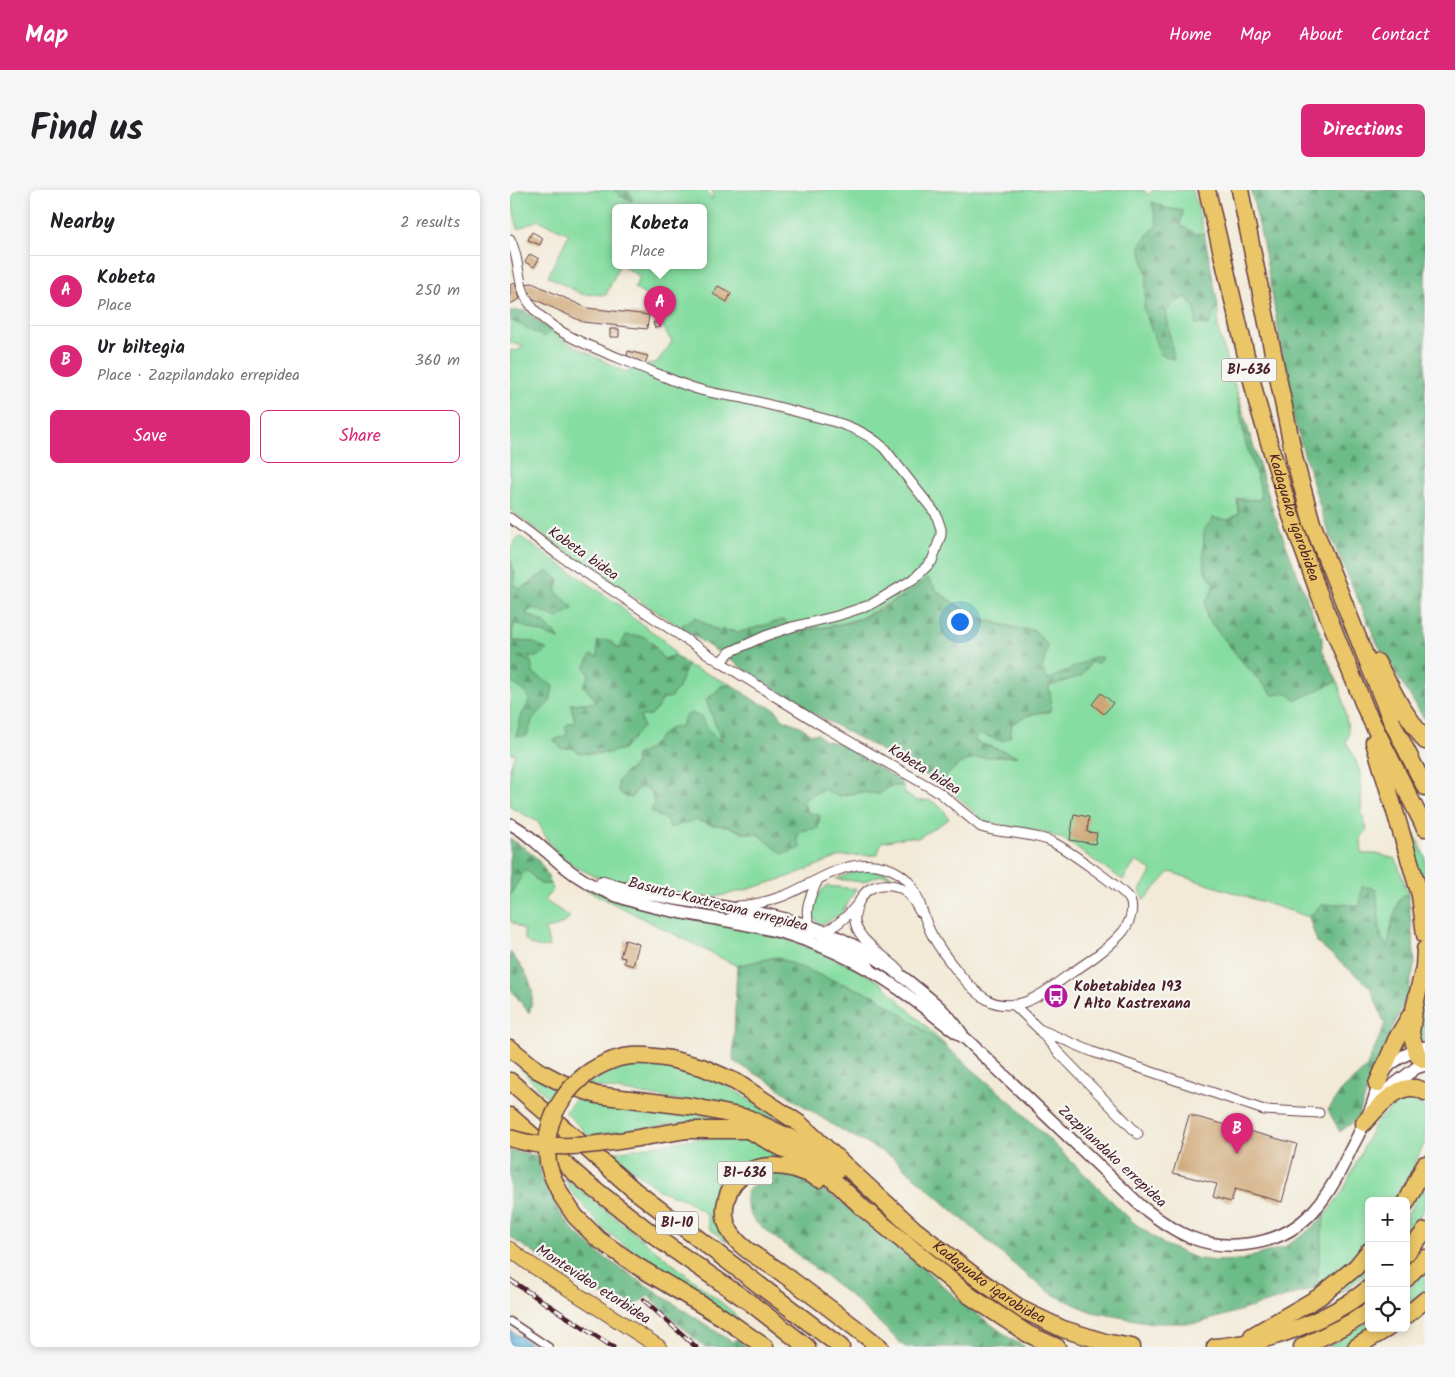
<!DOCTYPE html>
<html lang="en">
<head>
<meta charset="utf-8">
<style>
  body { margin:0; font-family:Kalam,sans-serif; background:#f6f6f6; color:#202124 }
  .controls { position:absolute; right:15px; bottom:15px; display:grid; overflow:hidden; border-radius:8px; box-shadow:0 2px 8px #0003 }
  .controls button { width:45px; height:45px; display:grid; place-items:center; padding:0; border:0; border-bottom:1px solid #e0e0e0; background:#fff; color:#202124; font:25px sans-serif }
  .you { position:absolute; left:449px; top:431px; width:18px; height:18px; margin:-12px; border:4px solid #fff; border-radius:50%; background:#1a73e8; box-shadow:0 0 0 8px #1a73e833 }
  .badge { display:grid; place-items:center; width:32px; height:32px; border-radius:50%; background:#db2777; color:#fff; font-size:16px; font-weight:700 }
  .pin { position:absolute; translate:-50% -41px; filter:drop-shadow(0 1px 2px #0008) }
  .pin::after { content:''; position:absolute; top:26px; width:18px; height:15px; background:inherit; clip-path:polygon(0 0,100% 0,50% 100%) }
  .popup { position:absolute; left:102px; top:14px; width:95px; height:65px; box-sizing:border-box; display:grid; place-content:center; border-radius:8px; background:#fff; filter:drop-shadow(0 1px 4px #0005); font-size:16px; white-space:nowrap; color:#757577 }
  .popup b { font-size:19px; color:#202124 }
  .popup::after { content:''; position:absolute; left:50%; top:100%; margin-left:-10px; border:10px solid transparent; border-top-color:#fff }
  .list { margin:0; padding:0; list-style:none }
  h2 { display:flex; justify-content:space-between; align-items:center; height:65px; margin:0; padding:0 20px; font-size:21px }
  h2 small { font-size:16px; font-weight:400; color:#757577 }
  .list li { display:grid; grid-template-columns:32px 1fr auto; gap:15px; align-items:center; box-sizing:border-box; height:70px; padding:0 20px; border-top:1px solid #e0e0e0 }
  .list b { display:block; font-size:19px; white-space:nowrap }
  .list p { margin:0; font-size:16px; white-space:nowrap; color:#757577 }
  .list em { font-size:16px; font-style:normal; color:#757577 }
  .actions { display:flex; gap:10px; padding:15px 20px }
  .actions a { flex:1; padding:11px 0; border:1px solid #db2777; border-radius:8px; text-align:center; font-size:18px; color:#db2777 }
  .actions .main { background:#db2777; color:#fff }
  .icon { flex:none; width:28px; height:28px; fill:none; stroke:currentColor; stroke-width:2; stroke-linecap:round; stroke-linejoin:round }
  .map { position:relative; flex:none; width:915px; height:1157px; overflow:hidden; border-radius:8px }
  header { display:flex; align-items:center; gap:30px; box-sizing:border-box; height:70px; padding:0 25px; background:#db2777; color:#fff }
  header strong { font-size:24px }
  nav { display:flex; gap:28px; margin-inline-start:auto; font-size:18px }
  .intro { display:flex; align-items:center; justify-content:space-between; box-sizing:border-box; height:120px; padding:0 30px }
  h1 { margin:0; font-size:35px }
  .button { padding:12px 22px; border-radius:8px; background:#db2777; color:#fff; font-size:18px; font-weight:700 }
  main { display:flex; gap:30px; padding:0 30px }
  aside { flex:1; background:#fff; border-radius:8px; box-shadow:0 2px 8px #0003 }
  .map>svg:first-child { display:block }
</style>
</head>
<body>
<header>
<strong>Map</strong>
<nav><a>Home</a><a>Map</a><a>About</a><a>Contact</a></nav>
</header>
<div class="intro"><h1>Find us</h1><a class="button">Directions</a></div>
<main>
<aside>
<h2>Nearby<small>2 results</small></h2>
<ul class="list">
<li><span class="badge">A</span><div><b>Kobeta</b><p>Place</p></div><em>250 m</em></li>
<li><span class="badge">B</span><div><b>Ur biltegia</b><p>Place · Zazpilandako errepidea</p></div><em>360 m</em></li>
</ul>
<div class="actions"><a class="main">Save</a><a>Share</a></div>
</aside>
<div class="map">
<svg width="915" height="1157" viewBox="0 0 915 1157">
  <defs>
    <pattern id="forest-firs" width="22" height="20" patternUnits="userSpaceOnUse" patternTransform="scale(1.25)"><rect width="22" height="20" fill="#6cbc87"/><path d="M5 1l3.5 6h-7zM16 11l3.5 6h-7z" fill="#5b986f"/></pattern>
    <pattern id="water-rules" width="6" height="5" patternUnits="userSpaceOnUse" patternTransform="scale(1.25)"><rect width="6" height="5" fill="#63b8df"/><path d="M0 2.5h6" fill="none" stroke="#5495b5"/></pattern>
  </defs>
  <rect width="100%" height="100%" fill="#f6f6f2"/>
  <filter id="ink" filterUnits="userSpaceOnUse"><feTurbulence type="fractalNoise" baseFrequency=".02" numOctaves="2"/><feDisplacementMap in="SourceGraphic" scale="10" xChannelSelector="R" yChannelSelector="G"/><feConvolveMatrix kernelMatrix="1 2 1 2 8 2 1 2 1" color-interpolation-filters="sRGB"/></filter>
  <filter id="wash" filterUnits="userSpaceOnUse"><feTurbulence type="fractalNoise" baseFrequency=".0096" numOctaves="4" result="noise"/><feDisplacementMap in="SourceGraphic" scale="20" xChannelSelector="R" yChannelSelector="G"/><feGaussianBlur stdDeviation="1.12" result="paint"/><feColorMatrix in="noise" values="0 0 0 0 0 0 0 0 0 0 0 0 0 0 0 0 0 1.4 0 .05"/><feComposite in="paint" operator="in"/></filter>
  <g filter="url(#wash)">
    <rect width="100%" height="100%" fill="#f2ead7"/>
    <path fill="#86dda1" stroke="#687e66" d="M9,0h95l6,6h12l-5,-6h79l6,10 1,-10h431l4,5 5,-5h40l11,43 -8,1 -16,-9 3,-14 -17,-3 -14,-6 5,23 -10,10 -7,12 7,28 -3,34 29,51 -8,-49 9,-8 12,-6 22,28 10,-20v25l12,42 7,20 8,49 15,45 1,14 -24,-1 3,14 -11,7 -18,74 -5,8 1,16 34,42 32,35 14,-2 9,7 41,-19 5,15 7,37 -3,9 7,12 7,18 2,42 5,15 -6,9 1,16h15l19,5 12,35 -8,4 -8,23 -4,27 -7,-11 -6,-48 -15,17 -17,-2 -22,1 -12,12 -139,-45 -26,28 -4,-10 12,-19 -16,-10 -13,19 -60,-41 -15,-5 -65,-13 -24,-23 -20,-16 20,-18 16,-6 42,-2 -44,-15 7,-7 30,3 1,-13c13,-8 23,-12 39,-12l1,-12 -2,-14 32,-10 14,-19 -47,23 -6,-11 6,-23 -13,-15c-43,-7 -63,-14 -98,-40l-31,3 -45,24 -25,7 -38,6 -15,-11 -43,12 -26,-3 -19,-12 -13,8 4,6 -108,-71 -68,-50v-160l6,1 8,-5 -14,-3v-23l15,6 19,11 8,-6 11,9 62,32 32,-10 15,-20 -11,-19 -10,-24 -17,-11 6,-11 -17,-11h81v-58h-88v58h3l-13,29 -25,-1 -33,-18 21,-42 -31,-14 -20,9 -8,-33z
      M9,346l102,70 9,10 34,24 12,15 -12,4 -8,-8 -3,-8 -34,6 -21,8 -9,19 9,26 -27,2 4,17 -3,27c15,9 34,6 51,1l17,-33 17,-7c9,-17 25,-27 30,-44l45,20 -11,1c-4,7 -10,8 -15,14l16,42c-10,-6 -16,-14 -21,-25l-20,9 -33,24 -11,5 -2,11 -10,7 7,25 4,-8 6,-3 9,3 5,25 23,9 17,-4 16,5 16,1 15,7 15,1 25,20c9,-10 23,-28 24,-42 0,-3 -3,-8 -4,-12l20,-11 15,7 23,-4 18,2 12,-8h12l2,8 12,7 13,-1 13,9 6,10 -31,19 -11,-1 -25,5 -5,13 -36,1 -56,22 -43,13 -23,5 -24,1 -64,-11 -36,-10 -17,-8 -18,-12 -12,-15 -10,-19 -28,-15v-39l5,-14 -5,-1v-72l15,11 6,7 -9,16 11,3 17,-17 3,-15 -20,-13 -18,-17 17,-14 -18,-1 -2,-8 3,-10 44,16 -14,-16 -21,-10 10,-6 24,11 -3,-26 -7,-21 -28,18 -7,-5 2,-10 -5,-15v-10z
      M894,621l21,46v47z
      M16,678l14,16h11l2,6 -9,10 26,17c-8,9 -15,11 -26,12l3,6 2,12c-11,2 -18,-1 -25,-8v-9l-14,-9v-28z
      M359,678l12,2 12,7 -12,-2 -18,7 -27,-3 23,-9z
      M63,693l72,26 113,23 34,9 59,25 29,16 68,66 -72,-52 -49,-18 -51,-21 -39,9z
      M317,696l29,3 -15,25 -19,10c-19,-5 -6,-31 5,-38z
      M915,798v52l-5,1 -3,-19z
      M123,874c10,0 21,-1 31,1 46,5 83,33 120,58l-49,-14 -149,-24 29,-17z
      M9,877l38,18 -7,15z
      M70,904l157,27 -51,1 -97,14 -24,-24z
      M904,908l11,10v34l-28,59h-28v38l-15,19 -38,30 8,-71 19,-26 31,-66 9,-10 20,-15z
      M211,947c29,3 47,10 73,23 -15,-2 -33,-4 -46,3 -24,11 -34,37 -29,61 2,6 5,13 8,18l-18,-14 -3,-14 -20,-14 -27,-10 -48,-37 82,-14z
      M53,986l170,136 9,13 -110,-74 -31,-24 -29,-35z
      M915,991v27l-19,29v-22l6,-8z
      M859,1073v10l-37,25z
      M915,1083v17l-19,15v-14z
      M859,1131v7h5l-34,19h-15l11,-5z"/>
    <path fill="url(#forest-firs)" stroke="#5b6e59" d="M104,0h13l5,6v5l-12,-5z
      M741,0h174v530l-47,-75 -52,-119 -33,-109 -28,-164z
      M642,12l14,6 17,3 -3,14 16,9 8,-1 14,72 -9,20 -13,-1 -1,-16 -9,-11 -12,6 -8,8 8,49 -14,-6 -16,-45 3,-34 -7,-28 7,-12 10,-10z
      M0,121h15l27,20 -8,6c-11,-5 -22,-12 -34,-17z
      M727,202l37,122 48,124v11l15,32 -41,19 -9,-7 -14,2 -32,-35 -34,-42 -2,-16 6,-8 3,-11 -9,-12 -2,-16 1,-25 9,-12 16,2 10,-7 -2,-14 24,1 -1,-14 -15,-45z
      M0,369l5,15 -2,11 7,4 28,-18 11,9 -3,12 18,16 -16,10 -24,-10 -9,5 20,10 15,16 -46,-16 -2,10 2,8 18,1 16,8 -12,7h-18l13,4 2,12 20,13 -3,16 -17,16 -6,18h-11l6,-21 8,-16 -5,-7 -15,-11z
      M418,388l9,13 22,16 26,13 25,7 25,4 13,15 -6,23 6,11 47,-23h8l-5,6 -7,-1 -10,14 -32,10 2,14 -1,12c-16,0 -26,4 -38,12l-2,13 -8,4 -22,-7 -6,7 44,15 -43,2 -16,6 -20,18 -135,-74 -118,-77 -4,-6 13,-8 19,12 26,3 43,-12 15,11c21,-3 45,-5 64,-13 24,-10 46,-25 66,-40z
      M116,445c5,1 13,0 18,2 9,4 13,15 20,22l12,-4 11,10 -9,23 -8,10h-7l-6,11 -7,7h-10l3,11 -20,22 -16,4h-27l-8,-5 -10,1 -8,-9 13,-5 -1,-10 9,-4 -4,-17 26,-2 -14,-17 6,-9 -4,-10 6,-11 7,2 -1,-15 12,-2 10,9z
      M222,495l23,16 20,8 8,10 17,7 11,8h7l5,6 16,3 60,37 4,6h-12l-12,8 -18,-2 -23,4 -16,-7 -19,12 4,11 13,3 -2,13 -18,3 -3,8 4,9 -18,6 -25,-20 -15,-1 -15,-7 -16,-1 -16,-5 -26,8 -3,-8 -16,-9 3,-9 -4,-12 -8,-3 -6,3 -4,8 -6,-1 -8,-6v-10l7,-8 10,-7 1,-11c4,-2 9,-3 12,-6 14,-11 12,-20 33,-23l3,-8 7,-5 10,4c5,10 10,19 21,24l-16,-41c5,-6 11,-7 15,-14z
      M0,648c23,16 30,19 41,46h-11l-14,-15 -16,26z
      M852,696l14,3 5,48 7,11 4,-27 8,-23 8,-4 7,69 -7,31 -37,84 -13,40 -18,14 -12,-22 13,-19 25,-23 19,-44 -15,-37 -53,-45 -8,-24 12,-13 22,-1 17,2z
      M0,762c15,20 29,34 19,61l-19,-25z
      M266,767l51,21 49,18 68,49 68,58 121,119 32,23 30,13 19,3 27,-1 43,-13 19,-12 21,-18 -8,71 -117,35h-47l-60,-11 -38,-17 -28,-20 -134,-118 -56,-30 -43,-28 -21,-16 -39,-22 4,-95z
      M0,960l28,6 4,23 16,31 16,21 28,25 130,86 4,-3 11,8h-43l-56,-51 -20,15c-39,-25 -79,-47 -118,-74z
      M263,983l20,1 24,12 27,18 76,61 42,38 49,36 14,8h-120l-53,-50 -97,-75c-18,-27 -8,-37 18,-49z"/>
    <path fill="url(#water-rules)" stroke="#566c85" d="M0,1140l26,17h-26z"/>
    <g id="blocks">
      <path fill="#cea674" d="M22,42l11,6 -3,7 -12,-5z
        M20,64l9,5 -5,8 -9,-5z
        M5,93l5,16 -10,5v-19z
        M22,93l55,25 62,7 -2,14 -64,-7 -51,-24 -7,-14z
        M208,96l13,7 -4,9 -14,-8z
        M149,131l2,6 -6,1 -2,-5z
        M100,139h9v8h-9z
        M118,161l20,5 -3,7 -18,-5z
        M591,503l12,10 -9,11 -12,-10z
        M564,624l15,3 -2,15 10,1 -2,11 -25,-4z
        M115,750l14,4 -6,22 -9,-3 1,-5 -5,-1z
        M679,925l108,29 -15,58 -47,-13 -4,13 -18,-5 4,-13 -44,-11z"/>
    </g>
  </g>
  <g filter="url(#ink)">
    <use href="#blocks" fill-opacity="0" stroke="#633d45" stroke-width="1"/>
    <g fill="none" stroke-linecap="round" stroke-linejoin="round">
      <defs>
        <path id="pedestrian" d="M0,1131l39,26"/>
        <path id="minor" d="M0,49c11,21 6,45 20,65 22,32 76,48 111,63 17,7 35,15 53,21 15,5 32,7 48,10 16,4 32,8 48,12 32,9 69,14 94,38l52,66 5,15v6l-9,26 -17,17 -45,27 -33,11 -45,11 -27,9 -35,16 -10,10
          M0,328l46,35 164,109 106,66 114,65 41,34 7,2c20,4 41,5 60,11 13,5 76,49 82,60 5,11 -2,27 -10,35 -15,16 -35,29 -53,41 -14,10 -27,21 -42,26 -11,4 -27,4 -37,-2 -18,-9 -46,-47 -56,-65 -15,-28 -11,-57 -47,-68 -37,-11 -68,15 -99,28 -16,6 -31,10 -48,11
          M308,690c-21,40 -11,51 27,70 6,3 16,6 21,11 2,3 4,7 6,10
          M348,714c-1,4 -3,8 -3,12 -3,22 31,40 44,54
          M217,729l12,-3 31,8
          M272,737c12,3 26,10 38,6 15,-5 29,-18 39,-31 2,-4 5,-9 9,-12 11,-7 26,-7 36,0 7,5 12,15 16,22
          M503,814l26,25 54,23 171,58 55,3
          M530,841l17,20 81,83"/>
        <path id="tertiary" d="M0,634c14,6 24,17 36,27 16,15 36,30 56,39 59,26 126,26 188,45 44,14 88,37 124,65 18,13 33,27 52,39l175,167c34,27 62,44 107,38 58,-7 80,-47 103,-95 7,-13 14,-27 20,-41 6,-15 7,-32 20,-44 10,-8 22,-13 34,-17
          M92,692c55,18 114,21 171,34 49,10 96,34 135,65 20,16 40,31 54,53
          M874,902l32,-24 9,-3"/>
        <path id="primary" d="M0,1059l17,13 132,85"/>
        <g id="motorway">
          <path id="s1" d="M697,0l50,212 34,114 27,75 48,119 59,118"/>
          <path d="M730,0l55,271 17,62 79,197 34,67"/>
          <path d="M867,472l24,44 24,35"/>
          <path d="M864,552l46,153 5,40"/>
          <path d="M915,759l-1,18 -10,42 -3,25 7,22 7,4"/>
          <path d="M0,858l27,22 25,13 35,12 98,12 53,11 49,23 40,29"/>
          <path id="s2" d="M160,869l32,8 34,15 64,42 114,105 67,52 42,29 40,19 42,13 27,5"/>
          <path d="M0,891l124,109 207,157"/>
          <path d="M867,894l20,-46 13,-22"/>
          <path d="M0,926l73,64 81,63 88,61 55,43"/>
          <path d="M854,933c14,-16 38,-46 61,-31"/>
          <path d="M177,940h61l51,27 30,19 35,33 106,87 58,38 29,13"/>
          <path d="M309,989c-22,-12 -46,-18 -70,-8 -22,10 -31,41 -18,62 11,18 35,28 51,40 33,24 66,49 98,74"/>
          <path d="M51,1005l14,21 23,23 39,27 85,51 43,30"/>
          <path d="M896,1013l19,-39"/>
          <path d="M896,1064l19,-23"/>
          <path d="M896,1089l19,-21"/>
          <path d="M896,1126l19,-16"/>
          <path d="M742,1146l67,-39 37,-30 13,-16"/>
          <path d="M705,1157c18,-2 36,-4 53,-9 33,-9 75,-28 101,-50"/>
          <path d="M792,1157l50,-25 17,-11"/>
          <path d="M846,1157l32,-19"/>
        </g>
      </defs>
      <use href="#pedestrian" stroke="#633d45" stroke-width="9"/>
      <use href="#minor" stroke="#633d45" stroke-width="11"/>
      <use href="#tertiary" stroke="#633d45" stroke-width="14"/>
      <use href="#primary" stroke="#633d45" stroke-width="16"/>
      <use href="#motorway" stroke="#633d45" stroke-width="19"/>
      <use href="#pedestrian" stroke="#fff" stroke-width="6"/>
      <use href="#minor" stroke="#fff" stroke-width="9"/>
      <use href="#tertiary" stroke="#fff" stroke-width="11"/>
      <use href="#primary" stroke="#eac669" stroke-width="14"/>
      <use href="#motorway" stroke="#eac669" stroke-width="16"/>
      <defs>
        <path id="rail" d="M0,1090l103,67
          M134,1110l52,47"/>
      </defs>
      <use href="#rail" stroke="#4a1f2b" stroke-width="5"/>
      <use href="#rail" stroke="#f6f6f2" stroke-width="3" stroke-dasharray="9" stroke-linecap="butt"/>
      <defs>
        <path id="motorway-bridge" d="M0,948c56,19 119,0 177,-8
          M51,1005c-5,-11 -11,-21 -13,-33 -7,-45 23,-87 65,-102 18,-7 38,-4 57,-1"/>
      </defs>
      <use href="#motorway-bridge" stroke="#633d45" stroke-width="19" stroke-linecap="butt"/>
      <use href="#motorway-bridge" stroke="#eac669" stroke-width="16"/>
    </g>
  </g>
  <defs>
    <symbol id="bus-disc" viewBox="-11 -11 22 22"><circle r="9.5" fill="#b5179e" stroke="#f6f6f2"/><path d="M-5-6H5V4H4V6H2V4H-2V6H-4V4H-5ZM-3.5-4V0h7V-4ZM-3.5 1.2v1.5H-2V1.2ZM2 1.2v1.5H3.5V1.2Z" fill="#fff"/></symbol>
  </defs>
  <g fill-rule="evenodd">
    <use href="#bus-disc" x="532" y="792" width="28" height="28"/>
  </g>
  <g text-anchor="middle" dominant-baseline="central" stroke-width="4.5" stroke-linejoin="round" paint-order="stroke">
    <g fill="#f6f6f2" stroke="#7e6067" stroke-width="1">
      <rect x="711.5" y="168.5" width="55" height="23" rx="4"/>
      <rect x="207.5" y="971.5" width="55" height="23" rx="4"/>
      <rect x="146" y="1021.5" width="42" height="23" rx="4"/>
    </g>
    <g font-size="14" font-weight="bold" fill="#4a1f2b">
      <text x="739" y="180">BI-636</text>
      <text x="235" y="983">BI-636</text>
      <text x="167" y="1033">BI-10</text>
    </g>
    <g font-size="15" fill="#4a1f2b" stroke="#f6f6f2">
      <text stroke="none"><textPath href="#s1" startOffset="339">Kadaguako igarobidea</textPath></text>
      <text transform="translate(73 364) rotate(35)">Kobeta bidea</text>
      <text transform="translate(414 580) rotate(32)">Kobeta bidea</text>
      <text transform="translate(208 715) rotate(14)">Basurto-Kaxtresana errepidea</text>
      <text transform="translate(602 967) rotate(43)">Zazpilandako errepidea</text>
      <text stroke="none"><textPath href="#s2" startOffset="394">Kadaguako igarobidea</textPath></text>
      <text transform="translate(83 1095) rotate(33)">Montevideo etorbidea</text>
    </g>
    <g font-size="15" font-weight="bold" fill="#4a1f2b" stroke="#f6f6f2" text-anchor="start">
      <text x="564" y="797">Kobetabidea 193<tspan x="564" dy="17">/ Alto Kastrexana</tspan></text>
    </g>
  </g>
</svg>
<div class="controls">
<button>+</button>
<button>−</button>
<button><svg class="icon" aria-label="locate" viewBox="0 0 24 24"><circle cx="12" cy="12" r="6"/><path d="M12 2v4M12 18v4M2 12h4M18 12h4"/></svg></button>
</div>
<div class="you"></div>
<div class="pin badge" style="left:150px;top:137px">A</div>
<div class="popup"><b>Kobeta</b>Place</div>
<div class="pin badge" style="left:727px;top:964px">B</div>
</div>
</main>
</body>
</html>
